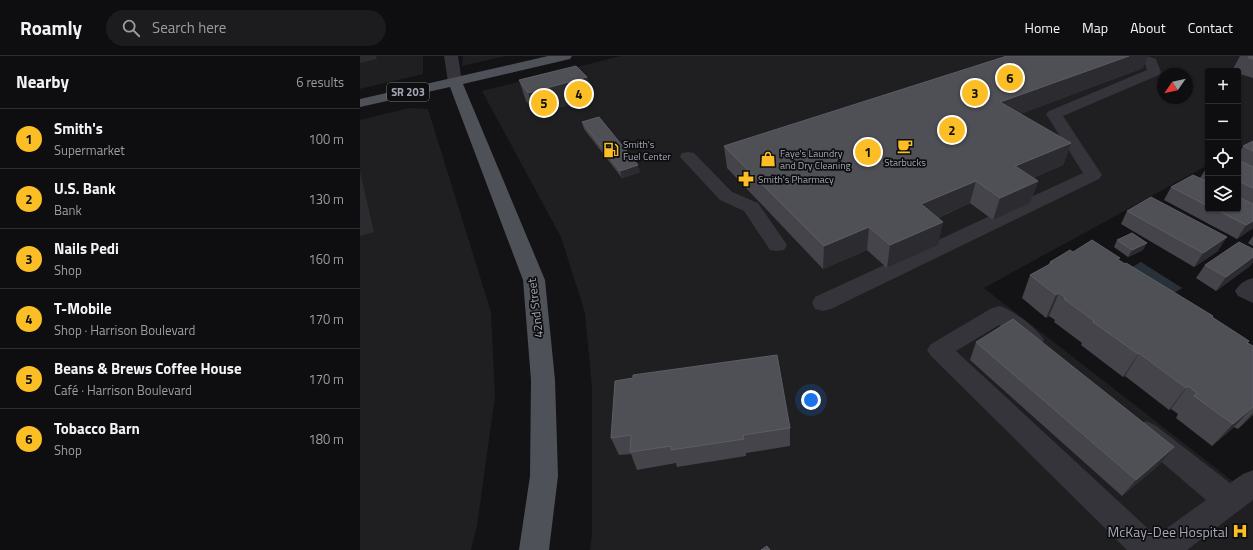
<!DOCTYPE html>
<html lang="en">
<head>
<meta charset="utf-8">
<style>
  body { margin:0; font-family:"Titillium Web",sans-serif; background:#1c1c1e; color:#f1f3f6 }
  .controls { position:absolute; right:12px; top:12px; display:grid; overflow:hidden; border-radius:4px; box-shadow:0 1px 3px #0004 }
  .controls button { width:36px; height:36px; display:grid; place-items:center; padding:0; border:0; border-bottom:1px solid #2e2e30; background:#0e0e10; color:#f1f3f6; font:20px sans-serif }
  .compass { position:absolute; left:797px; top:12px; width:36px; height:36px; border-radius:50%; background:#0e0e10; box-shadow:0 1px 3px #0004; rotate:236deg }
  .you { position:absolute; left:451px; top:344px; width:14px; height:14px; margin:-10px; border:3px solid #fff; border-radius:50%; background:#1a73e8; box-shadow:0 0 0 6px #1a73e833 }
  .badge { display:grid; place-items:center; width:26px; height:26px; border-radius:50%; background:#fbbe24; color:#111; font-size:13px; font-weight:700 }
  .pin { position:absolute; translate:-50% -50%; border:2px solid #fff; box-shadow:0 1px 4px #0006 }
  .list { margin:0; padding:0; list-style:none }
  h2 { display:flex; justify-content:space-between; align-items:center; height:52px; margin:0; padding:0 16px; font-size:17px }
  h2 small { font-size:13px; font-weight:400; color:#9b9c9f }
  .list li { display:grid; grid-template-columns:26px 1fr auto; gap:12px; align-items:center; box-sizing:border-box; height:60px; padding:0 16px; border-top:1px solid #2e2e30 }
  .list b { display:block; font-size:15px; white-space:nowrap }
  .list p { margin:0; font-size:13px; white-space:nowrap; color:#9b9c9f }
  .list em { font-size:13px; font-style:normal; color:#9b9c9f }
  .icon { flex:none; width:22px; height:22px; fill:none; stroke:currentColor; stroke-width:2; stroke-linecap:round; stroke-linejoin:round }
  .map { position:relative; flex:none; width:893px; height:494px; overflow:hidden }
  header { display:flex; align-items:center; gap:24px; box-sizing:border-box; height:56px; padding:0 20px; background:#0e0e10; border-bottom:1px solid #2e2e30 }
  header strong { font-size:19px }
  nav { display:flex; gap:22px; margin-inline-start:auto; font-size:14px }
  .search { width:280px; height:36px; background:#1c1c1e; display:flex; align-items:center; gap:10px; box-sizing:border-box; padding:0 14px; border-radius:22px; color:#9b9c9f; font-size:15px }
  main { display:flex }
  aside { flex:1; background:#0e0e10 }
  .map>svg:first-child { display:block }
</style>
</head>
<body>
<header>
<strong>Roamly</strong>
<div class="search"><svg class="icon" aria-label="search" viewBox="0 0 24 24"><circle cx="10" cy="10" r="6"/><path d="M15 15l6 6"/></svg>Search here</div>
<nav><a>Home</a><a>Map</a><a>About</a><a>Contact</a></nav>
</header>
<main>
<aside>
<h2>Nearby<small>6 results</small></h2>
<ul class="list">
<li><span class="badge">1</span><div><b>Smith's</b><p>Supermarket</p></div><em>100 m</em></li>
<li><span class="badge">2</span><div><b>U.S. Bank</b><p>Bank</p></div><em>130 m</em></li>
<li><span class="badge">3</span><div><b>Nails Pedi</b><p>Shop</p></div><em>160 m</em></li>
<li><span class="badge">4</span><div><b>T-Mobile</b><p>Shop · Harrison Boulevard</p></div><em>170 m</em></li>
<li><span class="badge">5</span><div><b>Beans &amp; Brews Coffee House</b><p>Café · Harrison Boulevard</p></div><em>170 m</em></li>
<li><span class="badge">6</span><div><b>Tobacco Barn</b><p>Shop</p></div><em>180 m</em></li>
</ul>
</aside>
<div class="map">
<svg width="893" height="494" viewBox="0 0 893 494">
  <rect width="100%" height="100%" fill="#131315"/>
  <path fill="#1f1f22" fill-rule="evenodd" d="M0,0h63v18l-63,15z
    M103,0h42l-43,10z
    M261,0h632v84l-15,8v-77h-30v94l-224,123 269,209v53h-663l2,-17v-145l-7,-75 -24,-76 -79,-146zM803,18h24v24h-24z
    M49,52l19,1 63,203 4,84 -18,130 -6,24h-111v-430z"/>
  <path fill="#283139" d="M781,206l41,26 -14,9 -41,-27z"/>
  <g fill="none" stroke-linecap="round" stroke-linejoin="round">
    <path fill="#34343a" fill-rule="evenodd" d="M84,0h14l4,26 -2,3 -5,1 -5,-1 -2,-3z
      M768,0h19l9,3 5,13 -2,3 -96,41 39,59 -3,4 -268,130 -8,2 -8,-2 -3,-6 3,-6 268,-124 -37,-59 3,-3 98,-41 -2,-6 -15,-5z
      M328,96l6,1 38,39 26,11 29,42 -3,5 -7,1 -7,-1 -26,-39 -24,-11 -40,-43 2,-4z
      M893,222v25l-15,-7 -3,-5c5,-8 10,-11 18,-13z
      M640,250c13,4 37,22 44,34l-4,6c-17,6 -29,-10 -41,-21l-43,26 200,185 50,-36 -69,-59 -4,-8 4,-8 9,-4 9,4 75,58 13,-9 10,-4v30l-66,50h-60l-196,-194 -4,-6 4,-6 61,-36z"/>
    <path fill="#4f5159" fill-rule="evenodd" d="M188,0h24l-2,3 -107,25 82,196 10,100 3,96 -9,74h-30l11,-74 1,-96 -8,-100 -73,-193 -90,20v-8z"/>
  </g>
  <path fill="#44444a" d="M880,0h13v22l-13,-4 1,-3 -8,-2z
    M783,12l-123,46 51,29 -8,22 -30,13 5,3 -8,22 -37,17 -23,-17 -32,15v27l-51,23 -20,-18 -44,19 -96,-101 -3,-22z
    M227,21l6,21 -57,16 -10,-13 -7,-21z
    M222,66l58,50 -18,6 -38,-49z
    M893,85v87l-16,11 -73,-39 7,-13 29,-9 7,-11 1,-1v43h30v-54l5,-9z
    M767,155l91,40 -24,16 -73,-43z
    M893,180v10l-5,-3z
    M757,184l26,10 -15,7 -14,-10z
    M893,193v13l-3,4 -34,25 -20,-13 9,-13z
    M713,196l46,8 94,56 -1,2 41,28v69l-15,14 -4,-2 -22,19 -36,-28 2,-4 -7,-5 -2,1 -44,-34 -2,1 -42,-32 1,-2 -28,-21 1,-2 -6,-4 -3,2 -24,-20 8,-23 18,-10 2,-3z
    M616,286l183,123 -37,31 -152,-136z
    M255,325l175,47v18l-44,7v3l-69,11 -1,-4 -39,7 -6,-16 -12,1 -8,-17z"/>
  <path fill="#2c2c30" d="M0,0h16l1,3 -17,4z
    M769,0h19l-5,12 -149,56 6,-22z
    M227,21l6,21 -57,16 -8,-21z
    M711,87l-8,22 -55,24 7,-23z
    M278,109l2,7 -18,6 -2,-7z
    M0,116l14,60 -14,4z
    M616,125l-6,22 -53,24 4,-23z
    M678,125l-8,22 -37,17 7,-22z
    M893,165v7l-16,11 9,-14z
    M583,166l-5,23 -51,23 3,-23z
    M509,171l-2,23 -44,19 1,-23z
    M867,181l-9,14 -24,16 9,-14z
    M787,187l-4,7 -15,7 4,-7z
    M893,201v5l-3,4 -34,25 10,-14z
    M699,237l-10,23 -3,2 10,-23z
    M779,297l-14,23 -2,1 15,-23z
    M828,330l-17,23 -2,1 17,-22z
    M893,351l-19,20 -22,19 21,-22z
    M893,357v2l-15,14z
    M814,391l-15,18 -37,31 14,-16z"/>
  <path fill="#4f4f56" stroke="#5c5d65" d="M647,0h122l-129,46 71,41 -56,23 23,15 -38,17 -24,-17 -55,23 22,18 -53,23 -21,-18 -45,19 -100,-100z
    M889,0h4v3l-4,-1z
    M216,10l11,11 -59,16 -9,-13z
    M239,61l39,48 -18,6 -38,-49z
    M893,85v10l-10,-5z
    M878,104l15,7v21l-15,-7z
    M833,119l15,7v24l-37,-19z
    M791,141l76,40 -24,16 -76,-42z
    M878,141l15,7v17l-7,4 -31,-16h23z
    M772,177l15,10 -15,7 -15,-10z
    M732,184l28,18 -3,1 8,5 1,-1 87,53 -1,1 37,24 -2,2 6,3v61l-20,17 -39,-28 3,-3 -9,-7 -2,2 -47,-35 -1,1 -45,-32 1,-1 -30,-22 2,-1 -7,-5 -3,2 -26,-20 22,-12 -2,-1 20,-12 3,2z
    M879,186l14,7v8l-27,20 -21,-12z
    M653,263l161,128 -38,33 -160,-138z
    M417,299l13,73 -47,7 1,4 -73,11v-4l-41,6 1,-17 -20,3 4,-57 18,-3v-3z
    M407,490l3,4h-9z"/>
  <defs>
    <symbol id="cafe-bare" viewBox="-9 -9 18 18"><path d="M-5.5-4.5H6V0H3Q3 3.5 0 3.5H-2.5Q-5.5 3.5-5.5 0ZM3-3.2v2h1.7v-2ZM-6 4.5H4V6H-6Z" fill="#fbbe24" stroke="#0e0e10" stroke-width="2.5" paint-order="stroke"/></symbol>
    <symbol id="fuel-bare" viewBox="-9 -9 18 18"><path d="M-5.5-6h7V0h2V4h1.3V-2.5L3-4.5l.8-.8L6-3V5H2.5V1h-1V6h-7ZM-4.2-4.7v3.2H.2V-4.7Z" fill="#fbbe24" stroke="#0e0e10" stroke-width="2.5" paint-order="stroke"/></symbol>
    <symbol id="shop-bare" viewBox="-9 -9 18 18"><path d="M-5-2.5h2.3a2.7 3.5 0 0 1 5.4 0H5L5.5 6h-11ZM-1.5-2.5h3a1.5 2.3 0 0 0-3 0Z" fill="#fbbe24" stroke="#0e0e10" stroke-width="2.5" paint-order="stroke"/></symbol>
    <symbol id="pharmacy-bare" viewBox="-9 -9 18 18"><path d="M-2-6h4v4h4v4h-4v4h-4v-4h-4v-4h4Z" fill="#fbbe24" stroke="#0e0e10" stroke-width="2.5" paint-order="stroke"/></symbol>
    <symbol id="hospital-bare" viewBox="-9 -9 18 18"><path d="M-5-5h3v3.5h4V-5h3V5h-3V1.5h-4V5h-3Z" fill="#fbbe24" stroke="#0e0e10" stroke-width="2.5" paint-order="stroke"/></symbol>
  </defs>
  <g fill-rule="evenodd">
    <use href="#cafe-bare" x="534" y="79" width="22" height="22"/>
    <use href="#fuel-bare" x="240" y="83" width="22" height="22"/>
    <use href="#shop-bare" x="397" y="92" width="22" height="22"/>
    <use href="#pharmacy-bare" x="375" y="112" width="22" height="22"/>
    <use href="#hospital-bare" x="869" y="464" width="22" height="22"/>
  </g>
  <g text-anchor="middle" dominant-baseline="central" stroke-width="3.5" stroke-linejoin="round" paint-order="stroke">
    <g font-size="10" fill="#a4a8b6" stroke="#0e0e10" text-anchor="start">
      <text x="263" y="88">Smith's<tspan x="263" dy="12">Fuel Center</tspan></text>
      <text x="420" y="97">Faye's Laundry<tspan x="420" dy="12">and Dry Cleaning</tspan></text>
      <text x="545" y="106" text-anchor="middle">Starbucks</text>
      <text x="398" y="123">Smith's Pharmacy</text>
    </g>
    <rect fill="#0e0e10" stroke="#777a84" stroke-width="1" x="27" y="27" width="42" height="18" rx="3"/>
    <g font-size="11" font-weight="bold" fill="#a4a8b6">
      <text x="48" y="36">SR 203</text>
    </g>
    <g font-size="12" fill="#a4a8b6" stroke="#0e0e10">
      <text transform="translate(175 252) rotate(-97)">42nd Street</text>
    </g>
    <g font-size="14" fill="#a4a8b6" stroke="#0e0e10" text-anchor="end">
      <text x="868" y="475">McKay-Dee Hospital</text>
    </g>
  </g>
</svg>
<div class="controls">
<button>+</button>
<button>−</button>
<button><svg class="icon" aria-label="locate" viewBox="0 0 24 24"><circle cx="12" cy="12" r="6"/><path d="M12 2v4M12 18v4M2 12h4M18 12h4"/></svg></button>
<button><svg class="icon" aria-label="layers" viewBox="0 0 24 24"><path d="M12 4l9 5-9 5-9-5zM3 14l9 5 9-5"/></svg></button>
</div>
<svg class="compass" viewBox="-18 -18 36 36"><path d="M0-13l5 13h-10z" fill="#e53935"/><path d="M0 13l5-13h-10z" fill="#9b9c9f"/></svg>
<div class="you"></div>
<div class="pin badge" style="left:508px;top:96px">1</div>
<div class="pin badge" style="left:592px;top:74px">2</div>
<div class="pin badge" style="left:615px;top:37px">3</div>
<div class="pin badge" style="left:219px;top:38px">4</div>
<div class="pin badge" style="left:184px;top:47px">5</div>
<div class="pin badge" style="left:650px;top:22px">6</div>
</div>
</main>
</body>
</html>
